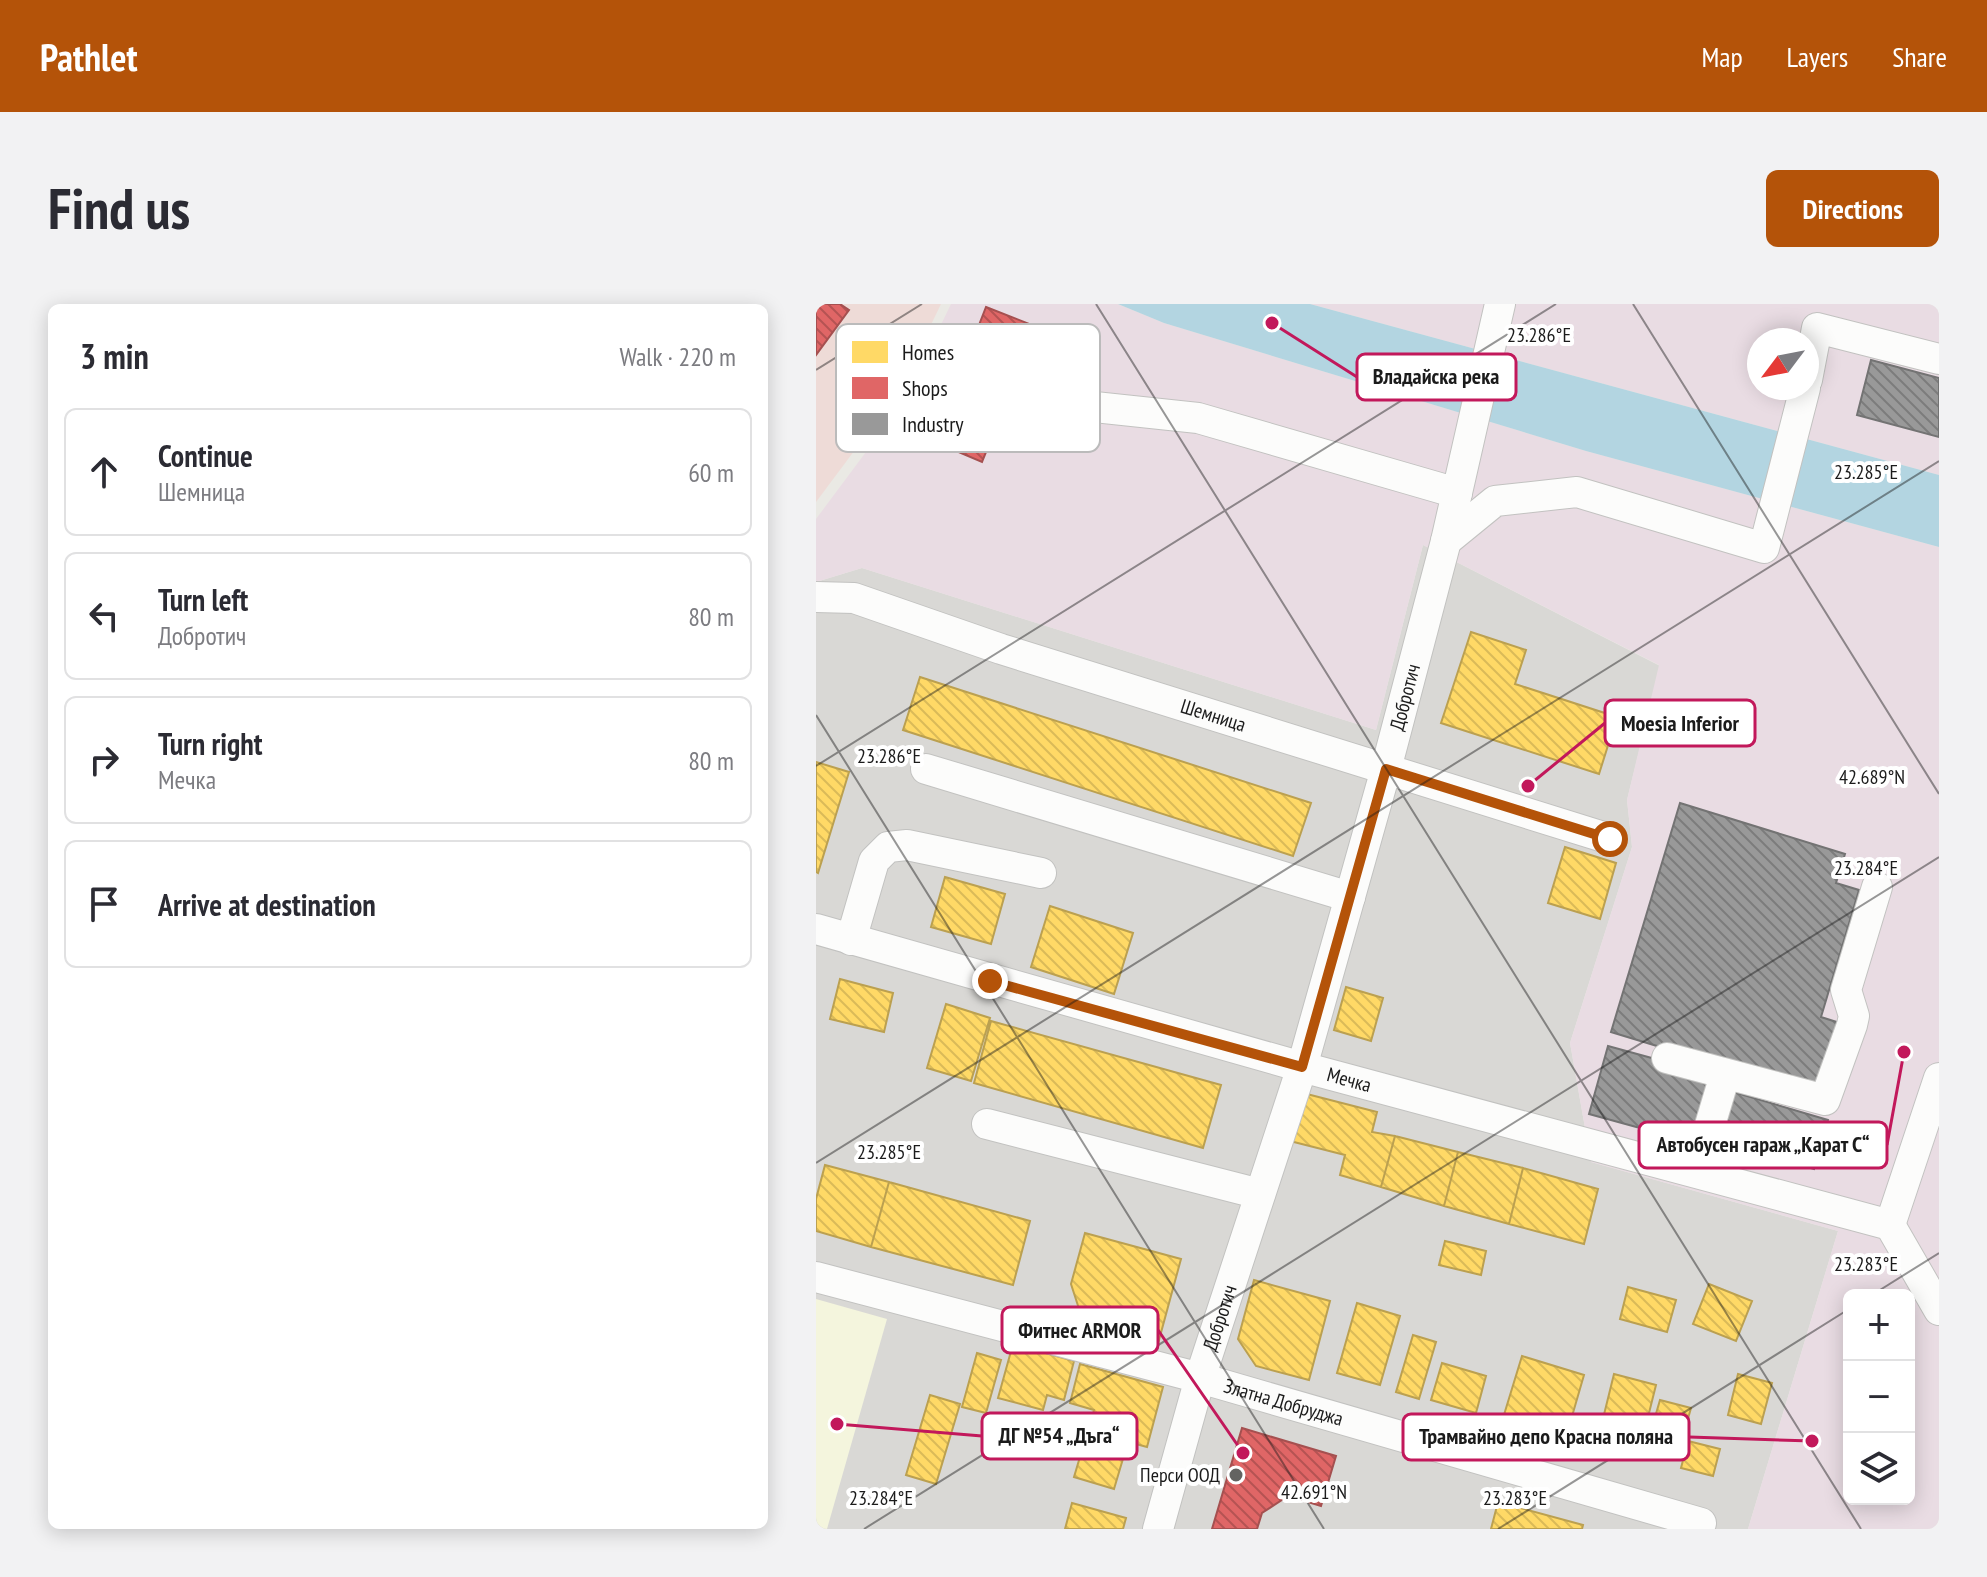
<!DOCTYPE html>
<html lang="en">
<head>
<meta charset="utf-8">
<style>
  body { margin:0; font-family:"PT Sans Narrow",sans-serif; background:#f2f2f3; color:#2b2b33 }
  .controls { position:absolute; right:24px; bottom:24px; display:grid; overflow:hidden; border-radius:12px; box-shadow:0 4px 20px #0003 }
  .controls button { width:72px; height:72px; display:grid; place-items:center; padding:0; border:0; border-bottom:2px solid #e1e1e2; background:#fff; color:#2b2b33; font:40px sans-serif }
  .compass { position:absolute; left:931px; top:24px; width:72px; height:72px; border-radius:50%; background:#fff; box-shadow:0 4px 20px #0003; rotate:238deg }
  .stop { position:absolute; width:24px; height:24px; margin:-18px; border:6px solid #b45309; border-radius:50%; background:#fff }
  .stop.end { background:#b45309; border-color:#fff; box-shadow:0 2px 8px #0008 }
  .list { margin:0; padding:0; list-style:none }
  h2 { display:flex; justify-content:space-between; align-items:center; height:104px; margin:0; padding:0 32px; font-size:34px }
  h2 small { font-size:26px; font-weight:400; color:#7c7c81 }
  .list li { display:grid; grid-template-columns:52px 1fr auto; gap:24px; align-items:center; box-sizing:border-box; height:128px; margin:0 16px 16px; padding:0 16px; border:2px solid #e1e1e2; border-radius:12px }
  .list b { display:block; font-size:30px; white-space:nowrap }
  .list p { margin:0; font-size:26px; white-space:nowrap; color:#7c7c81 }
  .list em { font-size:26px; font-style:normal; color:#7c7c81 }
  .icon { flex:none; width:44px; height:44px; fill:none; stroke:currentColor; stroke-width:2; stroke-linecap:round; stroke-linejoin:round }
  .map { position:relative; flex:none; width:1123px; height:1225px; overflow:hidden; border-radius:12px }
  header { display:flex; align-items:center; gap:48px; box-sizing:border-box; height:112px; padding:0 40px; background:#b45309; color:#fff }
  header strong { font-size:38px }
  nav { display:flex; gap:44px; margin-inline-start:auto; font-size:28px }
  .intro { display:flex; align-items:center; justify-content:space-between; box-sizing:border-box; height:192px; padding:0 48px }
  h1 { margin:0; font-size:56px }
  .button { padding:20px 36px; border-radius:12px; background:#b45309; color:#fff; font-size:28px; font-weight:700 }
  main { display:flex; gap:48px; padding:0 48px }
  aside { flex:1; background:#fff; border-radius:12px; box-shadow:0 4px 20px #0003 }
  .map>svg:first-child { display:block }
</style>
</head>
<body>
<header>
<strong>Pathlet</strong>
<nav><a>Map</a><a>Layers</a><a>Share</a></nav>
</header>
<div class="intro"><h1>Find us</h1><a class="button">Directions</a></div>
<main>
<aside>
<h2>3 min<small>Walk · 220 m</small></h2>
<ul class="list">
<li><svg class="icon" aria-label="ahead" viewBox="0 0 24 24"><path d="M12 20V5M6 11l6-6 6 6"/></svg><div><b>Continue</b><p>Шемница</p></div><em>60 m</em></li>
<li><svg class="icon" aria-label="left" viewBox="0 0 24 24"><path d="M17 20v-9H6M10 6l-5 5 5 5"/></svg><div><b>Turn left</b><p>Добротич</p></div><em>80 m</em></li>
<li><svg class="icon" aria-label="right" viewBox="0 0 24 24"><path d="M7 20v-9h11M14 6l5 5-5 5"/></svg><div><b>Turn right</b><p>Мечка</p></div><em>80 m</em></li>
<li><svg class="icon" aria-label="arrive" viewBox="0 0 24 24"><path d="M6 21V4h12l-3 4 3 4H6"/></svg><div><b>Arrive at destination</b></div></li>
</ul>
</aside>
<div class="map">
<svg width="1123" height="1225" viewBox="0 0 1123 1225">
  <defs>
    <pattern id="homes-back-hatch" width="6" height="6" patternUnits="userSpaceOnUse" patternTransform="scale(2)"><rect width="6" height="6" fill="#ffd966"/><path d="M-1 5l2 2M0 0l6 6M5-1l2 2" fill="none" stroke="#daba58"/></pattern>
    <pattern id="shops-back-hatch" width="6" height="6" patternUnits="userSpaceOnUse" patternTransform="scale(2)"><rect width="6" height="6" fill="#e06666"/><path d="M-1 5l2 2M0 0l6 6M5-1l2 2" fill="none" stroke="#b55353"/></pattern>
    <pattern id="industry-back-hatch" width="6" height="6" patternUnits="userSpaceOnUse" patternTransform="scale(2)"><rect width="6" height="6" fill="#999"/><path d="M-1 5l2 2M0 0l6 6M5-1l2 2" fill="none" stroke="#7c7c7c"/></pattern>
  </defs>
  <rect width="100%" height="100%" fill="#eae9e4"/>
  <path fill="#d9d8d5" d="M607,241l237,121 -33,134 5,47 -62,196 21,119 247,69 -90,298h-932v-947l46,-14 514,162z"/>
  <path fill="#eedbd7" d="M0,0h125l-42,87 -83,111z"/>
  <path fill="#e9dce3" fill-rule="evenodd" d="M135,0h167l46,19 422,128 353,96v982h-191l90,-298 -247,-69 -21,-119 62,-196 -5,-47 32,-135 -236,-120 -47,185 -514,-162 -46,14v-63l88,-118zM1033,991h60v204h-60z
    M494,0h629v171l-309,-84zM943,36h48v48h-48z"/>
  <path fill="#f4f5dd" d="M0,995l71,20 -60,210h-11z"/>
  <path fill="#b3d5e1" d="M302,0h192l629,171v72l-353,-96 -422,-128z"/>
  <path fill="url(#homes-back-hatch)" stroke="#bba050" stroke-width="2" d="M655,328l55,18 -11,34 102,33 -18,57 -158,-51z
    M104,373l391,126 -18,53 -390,-126z
    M0,458l33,10 -31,101 -2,-1z
    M749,543l51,16 -16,56 -52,-16z
    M129,573l60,17 -14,50 -60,-17z
    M234,602l83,27 -19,61 -83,-27z
    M24,675l53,14 -9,39 -54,-13z
    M530,683l37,11 -12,43 -37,-11z
    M130,700l44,14 -19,63 -44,-13z
    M175,717l230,64 -18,63 -229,-65z
    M483,788l78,20 -5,20 23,4 -14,51 -41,-12 5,-20 -59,-15z
    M579,832l63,16 -14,54 -63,-19z
    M642,848l65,16 -14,56 -65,-18z
    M9,861l64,17 -18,65 -55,-16v-32z
    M707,864l75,21 -14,55 -75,-20z
    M73,878l141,39 -17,64 -142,-38z
    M269,929l96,26 -25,92 -50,-13 -25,-23 -10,-31z
    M629,937l41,10 -5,24 -42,-10z
    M438,976l76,21 -21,79 -53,-14 -18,-27z
    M893,980l43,17 -16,40 -43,-17z
    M812,983l48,13 -9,32 -47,-13z
    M541,999l43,13 -20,69 -43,-12z
    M597,1031l23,7 -17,57 -23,-7z
    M197,1040l61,17 -10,39 -17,-5 -4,15 -45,-12z
    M161,1049l24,7 -15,53 -24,-6z
    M706,1052l62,19 -18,62 -63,-19z
    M626,1059l44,13 -10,37 -45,-13z
    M264,1060l83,23 -16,60 -59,-16 6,-21 -24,-7z
    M798,1070l42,11 -18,72 -42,-10z
    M922,1070l34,9 -11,41 -33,-9z
    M114,1091l30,9 -24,80 -30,-9z
    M844,1096l31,8 -11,39 -31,-9z
    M269,1136l40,12 -11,37 -40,-12z
    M872,1137l32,8 -7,27 -32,-8z
    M682,1198l85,23 -1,4h-91z
    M256,1199l54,15 -3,11h-58z"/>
  <path fill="url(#shops-back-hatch)" stroke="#a55050" stroke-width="2" d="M0,0h24l9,6 -33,45z
    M170,3l51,20 -55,135 -52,-22 6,-15 -27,-11 26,-65 30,12z
    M426,1124l94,28 -15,50 -33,-10 -26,17 -5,16h-45z"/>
  <path fill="url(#industry-back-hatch)" stroke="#737373" stroke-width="2" d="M1055,56l68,18v59l-82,-22z
    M864,499l165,51 -9,29 23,7 -38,127 25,8 -21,72 -214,-65z
    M792,742l102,28 -19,68 -102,-28z
    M914,787l98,29 -14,49 -98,-29z"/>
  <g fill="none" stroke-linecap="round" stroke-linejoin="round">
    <defs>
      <g id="minor">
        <path d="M991,76l10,-52 122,31"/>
        <path d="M241,99l141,15 259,75"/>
        <path d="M630,237l49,-40 82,-9 187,56 41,-160"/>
        <path id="s1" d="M0,293l38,1 147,51 609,190"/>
        <path d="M110,465l424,128"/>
        <path id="s2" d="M0,625l486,138 588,158 49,85"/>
        <path d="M35,636l23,-79 14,-14 19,-2 134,28"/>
        <path d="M851,754l158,42 27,-75 2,-9 -8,-26 31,-103"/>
        <path d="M171,820l273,70"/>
        <path d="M880,868l29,-97"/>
        <path d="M1074,921l49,-147"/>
        <path id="s3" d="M0,973l384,101 501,145"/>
        <path id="s4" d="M342,1225l42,-151 102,-311 84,-298 60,-228 54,-237"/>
      </g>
    </defs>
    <use href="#minor" stroke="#c2c2c0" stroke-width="32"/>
    <use href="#minor" stroke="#fcfcfb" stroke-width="30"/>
  </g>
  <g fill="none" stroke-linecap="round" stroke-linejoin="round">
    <path stroke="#b45309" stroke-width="10" d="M174,677l312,86 84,-298 224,70"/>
  </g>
  <path fill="none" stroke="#1b1b1b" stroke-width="2" stroke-opacity="0.45" d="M280,0l765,1225M817,0l306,490M0,66l106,-66M0,411l508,814M0,462l740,-462M0,859l1123,-702M1056,991l67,-42M48,1225l1075,-672M682,1225l351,-220"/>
  <circle fill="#636361" stroke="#fff" stroke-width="3" cx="420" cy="1171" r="8"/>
  <g text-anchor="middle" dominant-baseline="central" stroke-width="8" stroke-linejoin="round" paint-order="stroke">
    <g font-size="20" fill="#1b1b1b" stroke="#fff">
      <text stroke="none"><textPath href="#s4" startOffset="868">Добротич</textPath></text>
      <text stroke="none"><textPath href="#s1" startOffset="416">Шемница</textPath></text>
      <text stroke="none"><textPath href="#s2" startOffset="554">Мечка</textPath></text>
      <text stroke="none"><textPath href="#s4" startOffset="220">Добротич</textPath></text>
      <text stroke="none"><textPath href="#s3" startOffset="484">Златна Добруджа</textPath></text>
    </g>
    <g font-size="20" fill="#1b1b1b" stroke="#fff" text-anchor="end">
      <text x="404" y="1171">Перси ООД</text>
    </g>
  </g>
  <rect x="20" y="20" width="264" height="128" rx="12" fill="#fff" stroke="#bbb" stroke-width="2"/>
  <rect x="36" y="37" width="36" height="22" fill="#ffd966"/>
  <rect x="36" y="73" width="36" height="22" fill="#e06666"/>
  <rect x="36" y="109" width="36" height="22" fill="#999"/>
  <g font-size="22" fill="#1b1b1b">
    <text x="86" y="56">Homes</text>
    <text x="86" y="92">Shops</text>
    <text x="86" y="128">Industry</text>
  </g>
  <g font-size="20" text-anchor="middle" fill="#1b1b1b" stroke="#fff" stroke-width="8" stroke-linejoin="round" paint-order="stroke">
    <text x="723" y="38">23.286°E</text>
    <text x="1050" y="175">23.285°E</text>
    <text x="73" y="459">23.286°E</text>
    <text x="1056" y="480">42.689°N</text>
    <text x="1050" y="571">23.284°E</text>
    <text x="73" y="855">23.285°E</text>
    <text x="1050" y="967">23.283°E</text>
    <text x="498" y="1195">42.691°N</text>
    <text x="65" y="1201">23.284°E</text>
    <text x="699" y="1201">23.283°E</text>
  </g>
  <path fill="none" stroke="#c2185b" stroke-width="3" d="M456 19L541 73M712 482L789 419M1088 748L1071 841M427 1149L342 1026M21 1120L166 1132M996 1137L873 1133"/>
  <g fill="#c2185b" stroke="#fff" stroke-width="3">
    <circle cx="456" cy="19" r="8"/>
    <circle cx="712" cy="482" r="8"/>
    <circle cx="1088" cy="748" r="8"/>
    <circle cx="427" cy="1149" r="8"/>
    <circle cx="21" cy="1120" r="8"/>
    <circle cx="996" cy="1137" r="8"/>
  </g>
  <g fill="#fff" stroke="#c2185b" stroke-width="3">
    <rect x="541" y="50" width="159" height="46" rx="8"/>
    <rect x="789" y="396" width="150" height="46" rx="8"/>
    <rect x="823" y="818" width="248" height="46" rx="8"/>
    <rect x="186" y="1003" width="156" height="46" rx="8"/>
    <rect x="166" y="1109" width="155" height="46" rx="8"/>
    <rect x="587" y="1110" width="286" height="46" rx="8"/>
  </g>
  <g font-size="22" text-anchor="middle" font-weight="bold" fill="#1b1b1b">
    <text x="620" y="80">Владайска река</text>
    <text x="864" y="427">Moesia Inferior</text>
    <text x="947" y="848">Автобусен гараж „Карат С“</text>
    <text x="264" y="1034">Фитнес ARMOR</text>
    <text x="243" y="1139">ДГ №54 „Дъга“</text>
    <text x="730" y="1140">Трамвайно депо Красна поляна</text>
  </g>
</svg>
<div class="controls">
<button>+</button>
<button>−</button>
<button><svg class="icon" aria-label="layers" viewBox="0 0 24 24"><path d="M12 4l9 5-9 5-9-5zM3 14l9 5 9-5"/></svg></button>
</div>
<svg class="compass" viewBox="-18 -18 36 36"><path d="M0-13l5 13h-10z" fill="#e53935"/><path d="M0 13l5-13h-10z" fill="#7c7c81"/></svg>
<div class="stop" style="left:794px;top:535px"></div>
<div class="stop end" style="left:174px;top:677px"></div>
</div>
</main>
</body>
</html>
